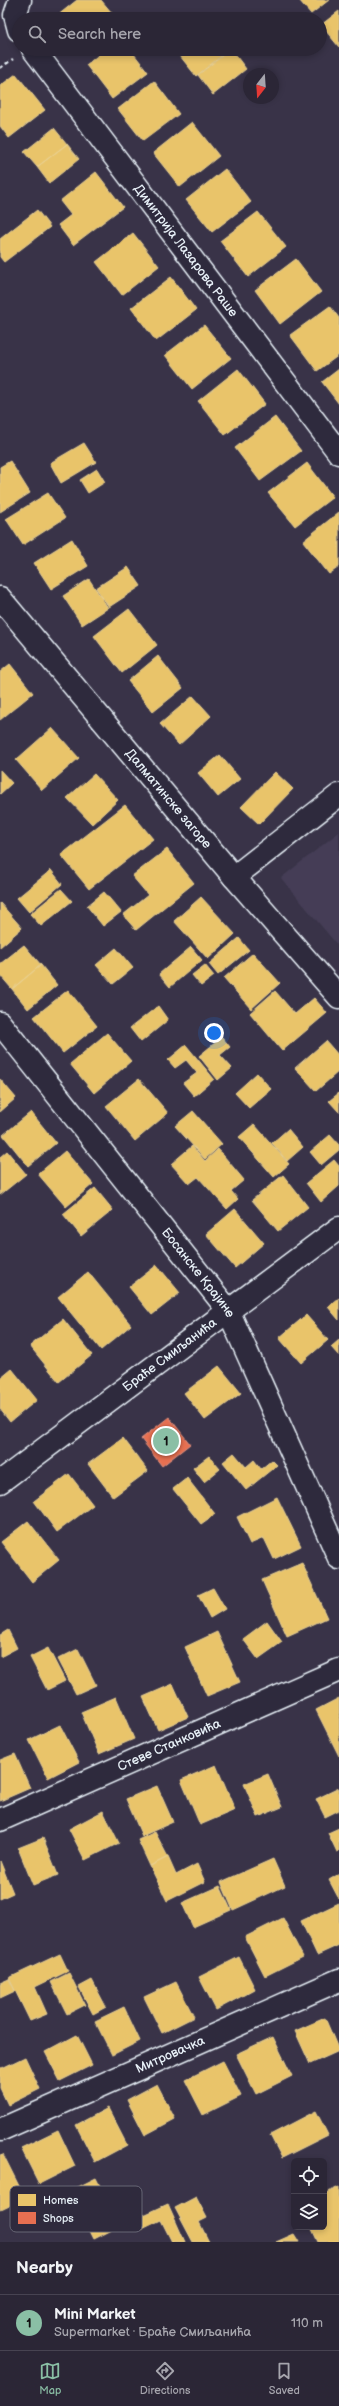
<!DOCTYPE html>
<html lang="en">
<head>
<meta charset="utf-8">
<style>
  body { margin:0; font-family:"Balsamiq Sans",sans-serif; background:#373242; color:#f1f3f6 }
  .controls { position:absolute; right:12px; bottom:12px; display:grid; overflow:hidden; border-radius:6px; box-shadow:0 2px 6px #0003 }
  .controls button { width:36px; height:36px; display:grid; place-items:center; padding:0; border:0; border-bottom:1px solid #474351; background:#2b2636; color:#f1f3f6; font:20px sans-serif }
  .compass { position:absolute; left:243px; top:68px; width:36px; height:36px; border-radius:50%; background:#2b2636; box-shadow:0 2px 6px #0003; rotate:197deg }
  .you { position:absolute; left:214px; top:1033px; width:14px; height:14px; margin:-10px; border:3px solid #fff; border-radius:50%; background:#1a73e8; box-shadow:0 0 0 6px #1a73e833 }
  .badge { display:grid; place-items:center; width:26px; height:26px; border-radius:50%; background:#8abfa5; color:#111; font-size:13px; font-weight:700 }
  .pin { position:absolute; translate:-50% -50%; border:2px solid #fff; box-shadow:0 1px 4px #0006 }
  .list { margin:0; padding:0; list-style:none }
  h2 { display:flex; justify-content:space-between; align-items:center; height:52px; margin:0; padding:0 16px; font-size:17px }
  h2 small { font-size:13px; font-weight:400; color:#a6a5ad }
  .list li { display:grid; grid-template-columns:26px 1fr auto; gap:12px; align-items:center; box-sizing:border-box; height:56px; padding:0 16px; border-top:1px solid #474351 }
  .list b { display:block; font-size:15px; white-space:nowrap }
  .list p { margin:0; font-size:13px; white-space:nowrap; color:#a6a5ad }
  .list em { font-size:13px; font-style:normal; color:#a6a5ad }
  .icon { flex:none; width:22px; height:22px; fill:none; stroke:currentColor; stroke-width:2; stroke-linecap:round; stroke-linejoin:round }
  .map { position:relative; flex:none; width:339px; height:2242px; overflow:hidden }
  .search { position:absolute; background:#2b2636; box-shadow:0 2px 6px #0003; left:12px; right:12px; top:12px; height:44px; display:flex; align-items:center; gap:10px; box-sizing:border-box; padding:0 14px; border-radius:22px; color:#a6a5ad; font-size:15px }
  .sheet { height:108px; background:#2b2636 }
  nav { display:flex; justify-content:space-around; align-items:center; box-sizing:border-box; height:56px; border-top:1px solid #474351; background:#2b2636; font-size:11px; color:#a6a5ad }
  nav a { display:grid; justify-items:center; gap:2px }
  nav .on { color:#8abfa5 }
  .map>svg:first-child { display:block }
</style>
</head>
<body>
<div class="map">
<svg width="339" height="2242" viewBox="0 0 339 2242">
  <rect width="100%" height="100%" fill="#393348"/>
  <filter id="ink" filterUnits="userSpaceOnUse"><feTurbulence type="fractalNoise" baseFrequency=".025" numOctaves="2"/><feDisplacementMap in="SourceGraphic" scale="8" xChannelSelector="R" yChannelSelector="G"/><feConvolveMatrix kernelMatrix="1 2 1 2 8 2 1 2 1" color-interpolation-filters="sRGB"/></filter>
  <g filter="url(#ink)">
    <path fill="#453e56" d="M339,832v115l-58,-69z"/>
    <path fill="#e9c46a" stroke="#e9d295" d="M77,0h24l16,19h-57l-3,-3z
      M299,0h30l-18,14z
      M339,11v36l-18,-22z
      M106,49h24l18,23 -36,27 -26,-34z
      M188,49h42l-34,27 -16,-20z
      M231,49l15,20 -33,26 -15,-20z
      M16,74l29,36 -36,28 -9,-12v-40z
      M154,81l25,33 -36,27 -25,-32z
      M192,122l27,34 -39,31 -27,-34z
      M54,128l13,16 -30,23 -13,-15z
      M67,144l12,15 -30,24 -12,-16z
      M225,169l26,33 -39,30 -26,-32z
      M96,172l27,35 -50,38 -15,-20 13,-10 -11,-14z
      M37,210l13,17 -46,35 -4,-5v-18z
      M258,212l28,35 -38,30 -28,-36z
      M133,233l26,33 -37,29 -26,-33z
      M296,259l25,33 -41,32 -25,-34z
      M171,277l25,33 -40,31 -25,-33z
      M330,306l9,12v37l-22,16 -27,-36z
      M204,325l27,33 -39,31 -27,-34z
      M238,369l27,35 -40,31 -27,-34z
      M339,369v35l-17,-22z
      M275,417l26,34 -41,30 -25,-33z
      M84,443l12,19 -35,21 -11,-20z
      M10,461l20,32 -30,19v-45z
      M307,463l26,34 -38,29 -27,-33z
      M97,469l8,13 -17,11 -8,-13z
      M48,493l17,25 -42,27 -17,-26z
      M339,512v55l-10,7 -26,-33z
      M72,539l16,27 -37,23 -17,-26z
      M128,567l13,19 -32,21 -13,-19z
      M89,579l19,29 -26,17 -19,-29z
      M129,609l28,36 -35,28 -28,-37z
      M158,656l25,32 -30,24 -25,-31z
      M10,664l23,29 -33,27v-48z
      M193,696l18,20 -32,29 -19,-21z
      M52,728l27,30 -37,32 -26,-30z
      M220,755l20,24 -22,18 -20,-24z
      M0,770l12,13 -12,11z
      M275,772l18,17 -34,35 -18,-17z
      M94,774l24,26 -26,24 -25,-26z
      M125,805l28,34 -64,50 -28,-34z
      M167,849l27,34 -58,47 -13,-15 25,-20 -16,-19z
      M51,870l11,14 -33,28 -12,-14z
      M61,889l11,12 -31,25 -11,-12z
      M104,892l17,20 -18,14 -16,-20z
      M201,897l34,37 -27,25 -34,-38z
      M0,903l22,25 -22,19z
      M239,938l10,12 -31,25 -9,-11z
      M24,945l17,20 -29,24 -12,-14v-11z
      M191,947l11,13 -32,27 -11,-13z
      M116,948l17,20 -20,16 -17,-19z
      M253,953l27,30 -29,26 -27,-31z
      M41,965l16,20 -29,24 -16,-20z
      M205,965l9,11 -13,10 -9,-11z
      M68,990l29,36 -34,27 -29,-36z
      M275,991l20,23 19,-16 13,15 -45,38 -32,-38z
      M158,1006l10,14 -27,22 -11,-14z
      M107,1033l24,28 -37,32 -24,-29z
      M222,1037l8,10 -10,8 12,13 -14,12 -19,-24z
      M326,1041l13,15v15l-23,20 -21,-23z
      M186,1045l28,34 -20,17 -11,-13 14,-10 -11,-13 -11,8 -7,-8z
      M257,1073l14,16 -22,19 -14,-15z
      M0,1079l16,19 -16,14z
      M139,1079l29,34 -33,28 -29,-35z
      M339,1093v19l-10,-11z
      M193,1111l29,33 -17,15 -30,-33z
      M31,1112l25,31 -28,23 -25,-31z
      M254,1124l35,40 -15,13 -35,-40z
      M288,1129l15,18 -16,14 -15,-18z
      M330,1135l9,10v5l-18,15 -11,-13z
      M192,1146l13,15 13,-12 26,31 -13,11 7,8 -11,10 -29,-32 -9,7 -18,-20z
      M7,1151l19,23 -26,21v-38z
      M65,1151l28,33 -27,23 -28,-33z
      M334,1160l5,6v20l-18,16 -15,-19z
      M283,1175l25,32 -30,24 -26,-31z
      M95,1188l18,22 -32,26 -18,-22z
      M235,1209l29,34 -29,25 -29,-34z
      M157,1265l23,28 -28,22 -23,-28z
      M88,1272l43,53 -30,25 -43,-53z
      M339,1298v22l-11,-13z
      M306,1315l22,25 -27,23 -22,-25z
      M63,1319l29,36 -33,27 -29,-36z
      M339,1340v16l-8,-9z
      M219,1366l22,27 -36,27 -21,-27z
      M12,1369l25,31 -27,22 -10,-13v-30z
      M123,1438l25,33 -35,26 -25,-33z
      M234,1453l12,14 8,-7 7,9 11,-9 5,5 -31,25 -23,-28z
      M209,1456l11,13 -16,13 -11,-14z
      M69,1474l24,31 -36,27 -23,-31z
      M187,1478l28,36 -14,10 -28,-35z
      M277,1497l24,49 -27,13 -10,-21 -14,6 -13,-27z
      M28,1521l31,39 -27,22 -31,-40z
      M302,1563l25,55 -40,18 -25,-56z
      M213,1588l12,21 -15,9 -12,-23z
      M267,1621l15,21 -24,17 -15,-20z
      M8,1630l9,18 -17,9v-22z
      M217,1632l23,50 -33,14 -22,-49z
      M48,1648l17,33 -18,9 -17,-33z
      M78,1649l18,36 -20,9 -18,-35z
      M173,1684l15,33 -30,13 -15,-33z
      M116,1697l18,42 -35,15 -18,-42z
      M339,1698v58l-23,-46z
      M60,1725l19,37 -31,16 -19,-38z
      M15,1754l15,34 -30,13v-41z
      M216,1765l19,45 -35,15 -19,-45z
      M268,1774l14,33 -24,10 -14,-33z
      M157,1786l16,36 -31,14 -16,-37z
      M339,1788v22l-14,7 -9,-18z
      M103,1811l16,32 -34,17 -16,-31z
      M339,1828v23l-2,1 -9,-19z
      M155,1832l13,25 -18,9 -12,-26z
      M43,1838l15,37 -25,10 -15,-37z
      M168,1857l8,18 21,-11 8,18 -38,19 -17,-35z
      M273,1859l12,27 -52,24 -12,-28z
      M0,1861l13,32 -13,6z
      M339,1874v25l-10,-19z
      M220,1886l11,24 -38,17 -11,-24z
      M339,1903v42l-22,10 -16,-34z
      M283,1918l20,39 -38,19 -20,-39z
      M60,1954l8,17 -33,16 12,27 -17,7 -21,-43z
      M239,1957l16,32 -39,21 -17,-33z
      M69,1973l16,32 -18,9 -16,-32z
      M9,1979l6,12 -15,7v-15z
      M92,1980l14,27 -13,7 -14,-27z
      M176,1982l18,35 -32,16 -18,-36z
      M124,2007l16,34 -28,14 -17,-34z
      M325,2018l14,33 -29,13 -15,-33z
      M77,2035l15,30 -32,16 -15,-29z
      M273,2037l19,39 -36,18 -20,-40z
      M25,2057l15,32 -32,16 -8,-17v-19z
      M223,2061l18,35 -38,19 -18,-35z
      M157,2084l18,35 -30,16 -18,-35z
      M108,2108l19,37 -32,17 -19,-37z
      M316,2111l12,24 -46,23 -12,-23z
      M58,2130l17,36 -36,18 -18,-36z
      M3,2154l22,44 -25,12v-55z
      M96,2178l24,48 -26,13 -24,-48z
      M339,2187v55h-21l-7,-15h13v-33z
      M196,2197l11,21 -8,4 10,20h-16l-18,-34z
      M168,2204l17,38h-13l-11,-22 -21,10 -5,-11z
      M294,2234l5,8h-23z"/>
    <path fill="#e76f51" stroke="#e79683" d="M169,1417l21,27 -28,22 -21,-27z"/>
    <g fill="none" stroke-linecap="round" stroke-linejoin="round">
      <defs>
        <g id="minor">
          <path d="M19,30l-4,-15 5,-15"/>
          <path id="s1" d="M33,49l306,404"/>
          <path id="s2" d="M0,598l234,279 105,120"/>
          <path d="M234,877l105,-82"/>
          <path id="s3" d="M0,1023l228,287 111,248"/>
          <path id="s4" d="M0,1482l339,-254"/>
          <path id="s5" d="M0,1820l339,-150"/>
          <path id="s6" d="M0,2130l339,-150"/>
        </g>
      </defs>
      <use href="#minor" stroke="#e8f1f8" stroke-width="25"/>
      <path stroke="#e8f1f8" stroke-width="2.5" stroke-dasharray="4 3" stroke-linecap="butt" d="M0,68l13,-9"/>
      <use href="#minor" stroke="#2f2a3d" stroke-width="22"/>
    </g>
  </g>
  <g text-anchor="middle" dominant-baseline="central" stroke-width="4" stroke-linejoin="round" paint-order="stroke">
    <g font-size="13" fill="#e8f1f8" stroke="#2f2a3d">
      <text stroke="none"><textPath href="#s1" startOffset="253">Димитрија Лазарова Раше</textPath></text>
      <text stroke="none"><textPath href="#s2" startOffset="262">Далматинске загоре</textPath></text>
      <text stroke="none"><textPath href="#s3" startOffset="319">Босанске Крајине</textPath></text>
      <text stroke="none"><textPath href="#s4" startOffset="212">Браће Смиљанића</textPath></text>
      <text stroke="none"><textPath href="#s5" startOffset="185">Стеве Станковића</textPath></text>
      <text stroke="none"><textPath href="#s6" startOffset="186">Митровачка</textPath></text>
    </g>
  </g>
  <rect x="10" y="2186" width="132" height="46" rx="6" fill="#2f2a3d" stroke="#666675" stroke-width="1"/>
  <rect x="18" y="2194" width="18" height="12" fill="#e9c46a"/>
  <rect x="18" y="2212" width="18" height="12" fill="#e76f51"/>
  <g font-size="11" fill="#e8f1f8">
    <text x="43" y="2204">Homes</text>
    <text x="43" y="2222">Shops</text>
  </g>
</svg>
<div class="controls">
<button><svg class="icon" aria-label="locate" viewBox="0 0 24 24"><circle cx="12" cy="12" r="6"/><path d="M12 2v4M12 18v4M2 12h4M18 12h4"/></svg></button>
<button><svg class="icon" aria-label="layers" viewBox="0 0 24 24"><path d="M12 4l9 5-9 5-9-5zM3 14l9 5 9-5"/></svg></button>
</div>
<svg class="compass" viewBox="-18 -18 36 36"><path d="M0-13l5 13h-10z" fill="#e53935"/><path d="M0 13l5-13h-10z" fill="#a6a5ad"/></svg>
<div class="you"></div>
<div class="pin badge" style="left:166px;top:1441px">1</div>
<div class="search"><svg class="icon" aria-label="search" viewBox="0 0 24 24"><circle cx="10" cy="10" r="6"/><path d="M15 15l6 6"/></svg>Search here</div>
</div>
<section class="sheet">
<h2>Nearby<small></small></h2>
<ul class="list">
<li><span class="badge">1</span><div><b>Mini Market</b><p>Supermarket · Браће Смиљанића</p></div><em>110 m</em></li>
</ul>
</section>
<nav>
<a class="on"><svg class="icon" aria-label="map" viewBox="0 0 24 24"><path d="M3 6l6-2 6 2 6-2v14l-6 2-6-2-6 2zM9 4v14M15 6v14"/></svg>Map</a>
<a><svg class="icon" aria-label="directions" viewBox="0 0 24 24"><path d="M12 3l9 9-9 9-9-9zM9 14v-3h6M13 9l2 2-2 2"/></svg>Directions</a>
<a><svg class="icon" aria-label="saved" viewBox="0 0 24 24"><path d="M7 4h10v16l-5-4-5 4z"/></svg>Saved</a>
</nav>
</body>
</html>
